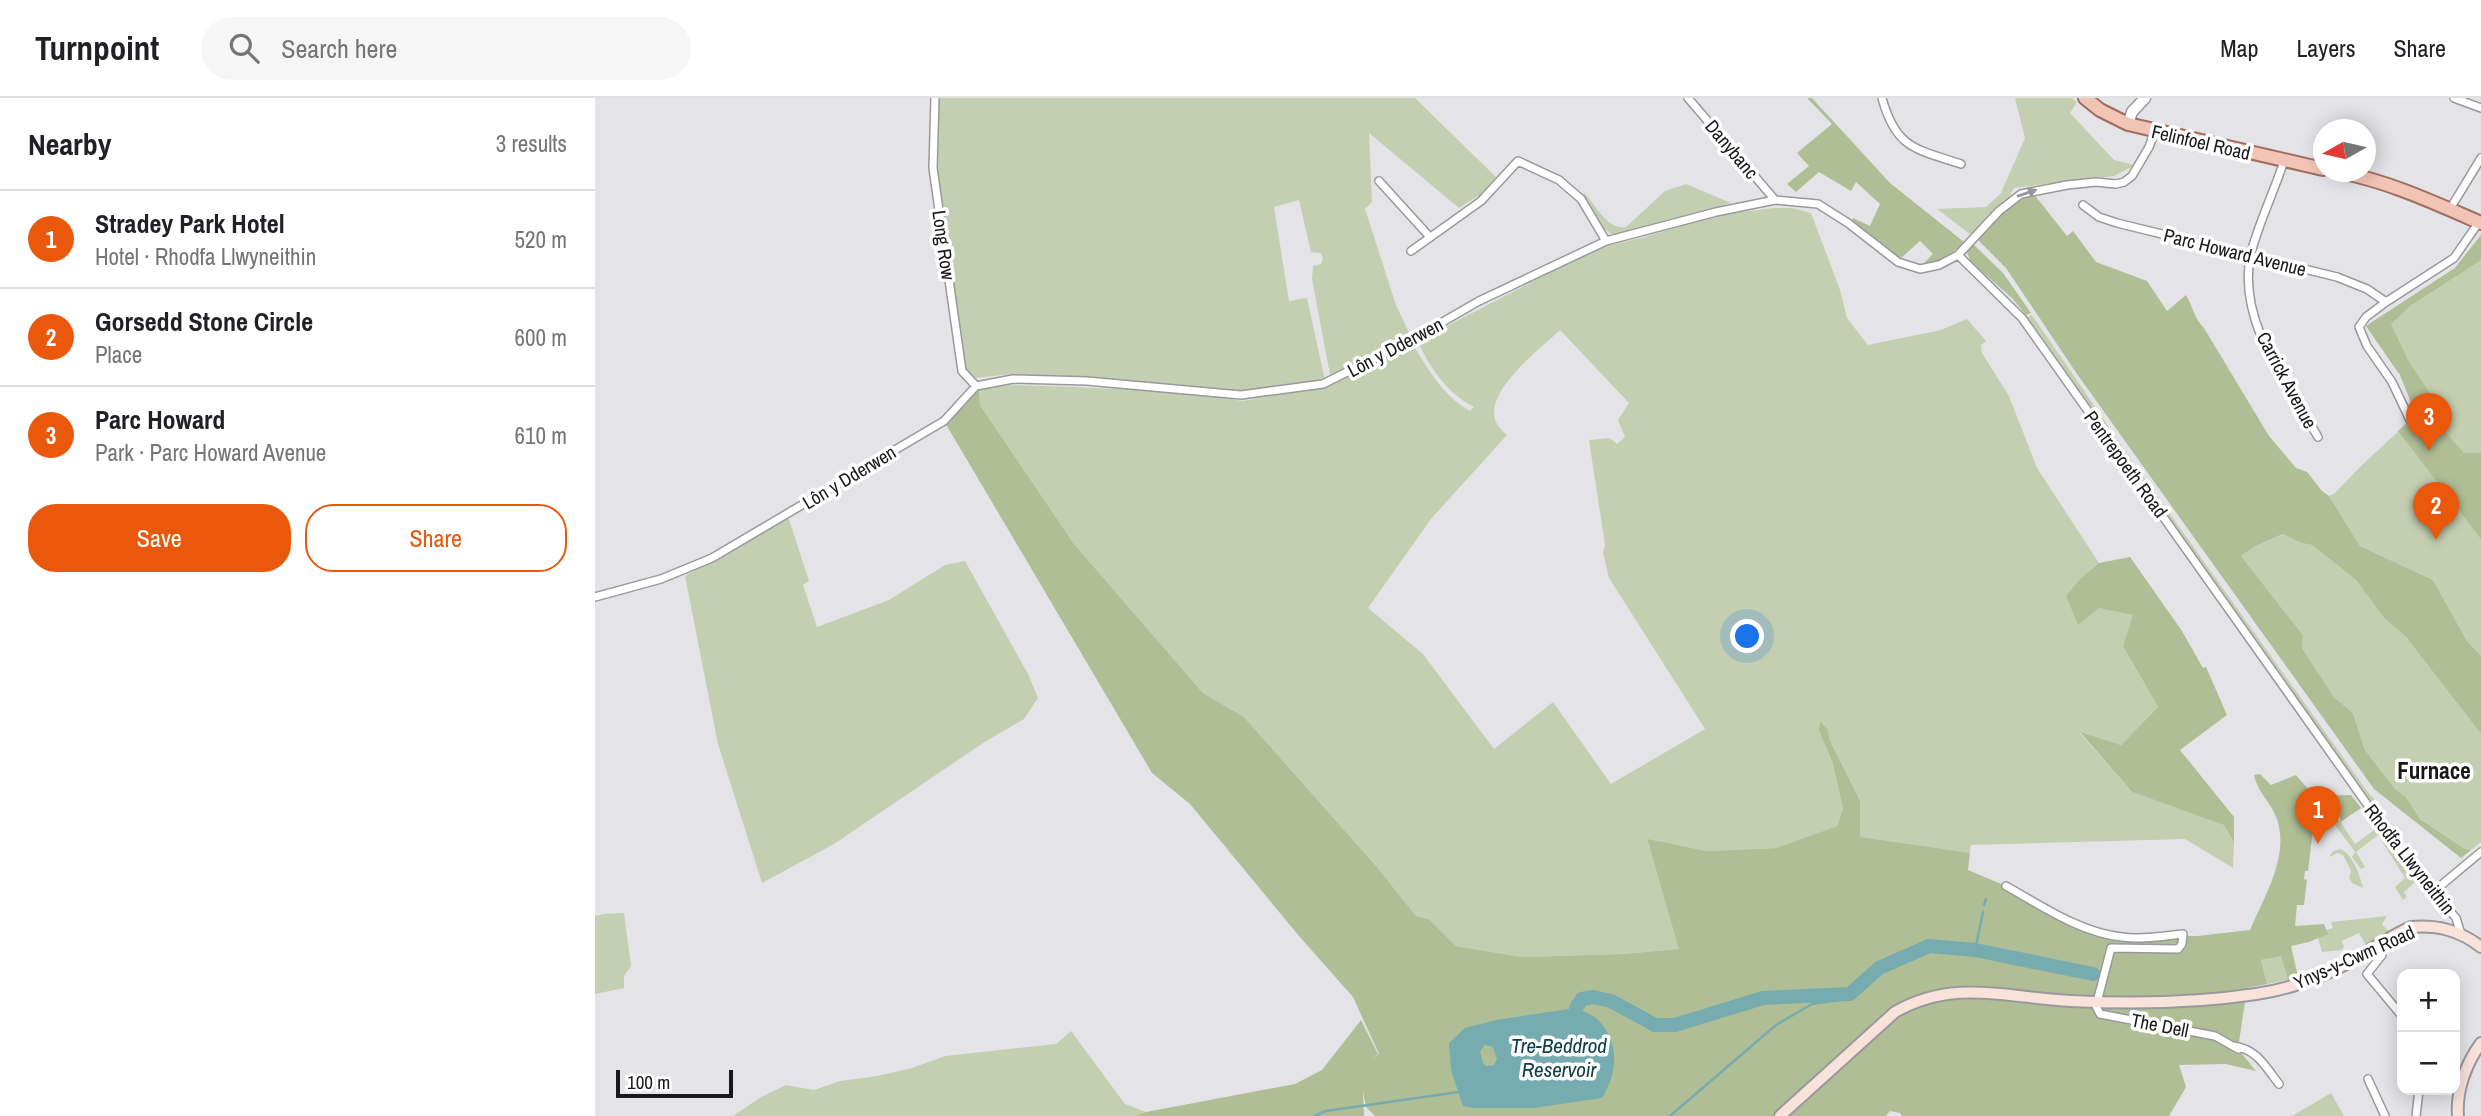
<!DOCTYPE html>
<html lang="en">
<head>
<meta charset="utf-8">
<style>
  body { margin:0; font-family:"Archivo Narrow",sans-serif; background:#f6f6f6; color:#202124 }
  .controls { position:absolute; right:21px; bottom:21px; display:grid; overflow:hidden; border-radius:14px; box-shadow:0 4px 18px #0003 }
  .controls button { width:63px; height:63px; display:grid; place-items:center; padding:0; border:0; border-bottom:2px solid #e0e0e0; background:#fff; color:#202124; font:35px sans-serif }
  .compass { position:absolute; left:1718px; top:21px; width:63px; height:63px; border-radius:50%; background:#fff; box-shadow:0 4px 18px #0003; rotate:262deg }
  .scale { position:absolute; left:21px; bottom:18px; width:117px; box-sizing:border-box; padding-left:7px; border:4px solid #18181a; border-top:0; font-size:19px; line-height:24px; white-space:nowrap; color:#18181a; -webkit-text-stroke:5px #fff; paint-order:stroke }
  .you { position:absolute; left:1153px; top:539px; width:24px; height:24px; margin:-18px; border:5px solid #fff; border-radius:50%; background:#1a73e8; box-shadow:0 0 0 10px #1a73e833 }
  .badge { display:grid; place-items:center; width:46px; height:46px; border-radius:50%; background:#ea580c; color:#fff; font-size:23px; font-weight:700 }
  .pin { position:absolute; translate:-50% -58px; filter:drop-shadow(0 2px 4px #0008) }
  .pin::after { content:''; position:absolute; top:37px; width:24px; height:21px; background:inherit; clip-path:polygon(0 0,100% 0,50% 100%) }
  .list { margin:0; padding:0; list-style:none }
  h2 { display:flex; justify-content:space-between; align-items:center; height:91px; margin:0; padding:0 28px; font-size:30px }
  h2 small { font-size:23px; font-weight:400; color:#757577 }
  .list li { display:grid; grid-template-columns:46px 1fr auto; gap:21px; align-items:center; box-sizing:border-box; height:98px; padding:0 28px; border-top:2px solid #e0e0e0 }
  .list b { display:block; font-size:26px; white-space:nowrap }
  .list p { margin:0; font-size:23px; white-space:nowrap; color:#757577 }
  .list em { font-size:23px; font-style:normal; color:#757577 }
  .actions { display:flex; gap:14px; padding:21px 28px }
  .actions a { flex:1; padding:16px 0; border:2px solid #ea580c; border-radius:28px; text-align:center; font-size:24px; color:#ea580c }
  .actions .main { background:#ea580c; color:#fff }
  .icon { flex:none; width:38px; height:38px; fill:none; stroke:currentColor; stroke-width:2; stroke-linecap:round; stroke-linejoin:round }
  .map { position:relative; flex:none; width:1886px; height:1018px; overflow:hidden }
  header { display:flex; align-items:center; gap:42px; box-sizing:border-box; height:98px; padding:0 35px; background:#fff; border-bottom:2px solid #e0e0e0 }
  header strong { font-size:33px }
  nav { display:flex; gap:38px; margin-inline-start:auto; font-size:24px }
  .search { width:490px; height:63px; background:#f6f6f6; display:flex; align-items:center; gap:18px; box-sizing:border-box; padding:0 24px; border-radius:38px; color:#757577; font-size:26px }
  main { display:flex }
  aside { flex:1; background:#fff }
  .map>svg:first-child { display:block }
</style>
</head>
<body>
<header>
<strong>Turnpoint</strong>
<div class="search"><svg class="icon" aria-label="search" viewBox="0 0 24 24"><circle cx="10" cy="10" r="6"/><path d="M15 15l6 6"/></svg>Search here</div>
<nav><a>Map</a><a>Layers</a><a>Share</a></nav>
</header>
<main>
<aside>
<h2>Nearby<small>3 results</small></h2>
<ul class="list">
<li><span class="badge">1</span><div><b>Stradey Park Hotel</b><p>Hotel · Rhodfa Llwyneithin</p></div><em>520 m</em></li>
<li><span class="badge">2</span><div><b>Gorsedd Stone Circle</b><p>Place</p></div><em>600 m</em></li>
<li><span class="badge">3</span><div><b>Parc Howard</b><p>Park · Parc Howard Avenue</p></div><em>610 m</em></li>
</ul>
<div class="actions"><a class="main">Save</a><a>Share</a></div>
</aside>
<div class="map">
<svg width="1886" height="1018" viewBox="0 0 1886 1018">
  <rect width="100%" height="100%" fill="#e4e4e8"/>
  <path fill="#c4cfb1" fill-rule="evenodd" d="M340,0h480l81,79 -15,17 -22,14 -90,-75 3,69 -7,7 31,96 14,30 -80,40 -18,-96 1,-13 8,-2 2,-5 -2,-6 -10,-1 -12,-52 -25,7 15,94 18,-3 18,82 -64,11h-21l-228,-17 -37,4 -10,-8 -32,-202z
    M1420,0h57l5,4 -7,11 44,47 21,5 -21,11 -100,12 -5,9 -38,38 -34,-26 49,-2 15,-14 24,-55z
    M1091,86l45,19 -116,33c-14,-6 -28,-30 -32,-45 11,12 25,40 43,36l39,-36z
    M1179,110h18l19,5 29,77 7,28 21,27 73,-15 26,-11 19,22 -5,4 1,8 27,43 28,72 62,95 -18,15 -3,46 21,-16 35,6 -11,32 35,61 -37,38 -41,-12 52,59 93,33 9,17 -1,26 -48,-29 -214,6 -1,8 -84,-10 -27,-6 1,-37 -30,-59 -2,-10h-9l13,30 11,47 -6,18 -61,22 -69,3 -60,-11 33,109 -58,5 -100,3 -66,-11 -27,-27 -13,-3 -39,-49 -133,-150 -41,-24 -129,-149 -94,-139 -1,-16 30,-4 37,1 125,5 72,10 81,-14 88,-44c16,26 31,53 58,68l4,-4c-27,-14 -41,-36 -55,-62l1,-5 133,-69 53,-25 35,-8 75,-23zM965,232l69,73 -11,17 7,17 -8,7 -7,-6 -21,2 16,105 -2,8 6,25 96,151 -94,55 -58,-82 -59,47 -71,-95 -55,-46 63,-89 76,-84c-3,-3 -9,-8 -11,-13 -13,-30 45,-74 64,-92z
    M1886,137v421l-14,-15 -34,-61 -73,-34 -31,-50 5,-2 29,-30 53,-49 -16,-40 -34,-49 89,-58z
    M1437,217l77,112 -3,2 -79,-112z
    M1516,333l256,360 19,22 -5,3 -273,-384z
    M193,418l21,65 -6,4 14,42 72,-27 56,-35 20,-4 63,113 10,24 -14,21 -41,24 -149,101 -72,39 -44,-139 -33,-168z
    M1689,436l17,9 11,2 44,35 28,38 22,19 75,97v108l-10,8 -6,-1 -45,-30 -14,-22 -11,-8 -30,-39 -12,-37 -19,-16 -32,-49 1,-13 -62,-79 13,-9z
    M1741,722l6,1 -1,2 14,21 22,-16 39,53 -12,11 3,5 -4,3 -8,-13 10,-9 -27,-43 -22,17 9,15 -4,2 -9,-12 3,-5 -20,-27z
    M1746,751c13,8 18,24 22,39l-11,-5 -3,-5 2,-7 -8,-16 -5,-2 -9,4 4,-6z
    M29,815l7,53 -7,10v12l-29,6v-78l9,-2z
    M1792,818l-5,8 7,8 -23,13 -7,-12 -17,8 2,6 -3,3 -19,2 -4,-14 8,-8 7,-2 -2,-6z
    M1686,857l7,25 -21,4 -6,-24z
    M476,933l54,73 21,8 -11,4h-402l28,-19 25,-12 28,5 26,-9 37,-5 35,-8 33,-12 111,-12z
    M1736,995l13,23h-52z"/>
  <path fill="#b0be96" d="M1212,0h5l78,85 74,59 -2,3 -24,18 -18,4 13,-13 -13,-13 -21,19 -47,-37 1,-5 17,8 10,-22 -24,-22 -5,9 -32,-19 -23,20 -9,-8 22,-18 -12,-13 35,-29z
    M1438,95l34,43 6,-5 23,31 51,19 20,30 19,-16c7,12 8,23 18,33l65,108 27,32 11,4 15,19 7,5 31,50 73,34 34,61 14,15v78l-75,-97 -22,-19 -28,-38 -44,-35 -11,-2 -18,-9 -29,13 -13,9 62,79 -1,13 32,49 19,16 12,37 30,39 11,8 14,22 45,30 6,1 -10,8 -87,-69 -297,-415 -71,-106 -29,-29 28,-32z
    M1886,137v25l-71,46 -19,18 17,36 26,40 6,26 24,27h17v86l-83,-108 18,-16 -16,-40 -34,-49 89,-58z
    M1378,146l30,29 28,40 -5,2 -14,-17 -41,-36 -4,-9z
    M384,291l1,16 94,139 129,149 41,24 133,150 39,49 13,3 27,27 66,11 100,-3 57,-5 -32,-110 60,12 69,-3 61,-22 6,-18 -11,-47 -13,-30 1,-10 8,9 2,11 30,59v37l110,16 -2,17 38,16 56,30 50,20h85l53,-6c15,-35 42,-78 25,-116 -7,-14 -18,-24 -21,-39l6,-1 11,11 25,-10 18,21 37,-1 10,13 -19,13 -2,-1v-5l-13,-3v-8h-4l-1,8h-7l-7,59h-3l-1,8 3,1 -3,25h-7l-2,21 29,-2 4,10 -19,8 -18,4 7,31 -10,3 -7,-24 -20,4 6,24 -20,4 -9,61 18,22 -30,-7 -47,1 7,22 -17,29h-267l-2,-3 -10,-2 -4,5h-106l115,-104 50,-20h-19l-30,14 -123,110h-398l-9,-9 -3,-16 1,25h-229l11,-4 149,-28 27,-14 39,-50 17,34 -5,4 6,-4 -26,-57 -54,-61 -109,-132 -38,-31 -208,-352z
    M1535,459l52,74 21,37 3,-1 21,48 -47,35 54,67v25l-10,-17 -92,-33 -52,-60 41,13 37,-38 -35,-61 10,-31 -34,-7 -21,17 -12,-29 15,-18 18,-15z"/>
  <path fill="#76abaf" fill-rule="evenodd" d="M981,910c8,4 19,7 24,14 20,22 17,52 2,76l-68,10h-61l-10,-2 -12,-36 -2,-27 16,-15 31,-8zM890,947l8,2 4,12 -3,6 -8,1 -3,-3 -3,-12z"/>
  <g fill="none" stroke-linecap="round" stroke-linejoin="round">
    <path stroke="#76abaf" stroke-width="2.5" d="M1389,807l2,-6
      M1380,852l8,-38
      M719,1018l12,-5 133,-19
      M1075,1018l106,-91 36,-21 34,-5"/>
    <path stroke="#76abaf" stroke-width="14" d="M981,910l6,-9 11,-2 18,4 44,24h20l88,-27 87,-4 29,-26 50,-22 46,4 118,24"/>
    <defs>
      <path id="minor" d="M340,0l-2,70 29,203 14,15
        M1093,0l87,102
        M1287,0c14,51 34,51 79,66
        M1859,0l27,10
        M1689,63c-10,31 -25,61 -33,92 -15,66 35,130 67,184
        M784,83l50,55
        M1488,107l16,12 18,6 220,54 30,12 19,13 68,-44 25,-36
        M1855,111l31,-51
        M816,153l70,-50 37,-40 41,19 22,19 25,42
        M1363,157l64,63 396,558 38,42 5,16
        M1791,204l-20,15 -7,10 8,19 25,36 18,38
        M0,499l66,-18 51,-21 232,-137 32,-35 37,-7 74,2 154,14 82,-11 90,-45 66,-38 127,-60 110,-29 59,-12 43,4 30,19 50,39 22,7 19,-4 19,-10 41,-44 22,-17 46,-9 29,-3 20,2 8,-2 8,-6 17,-29 6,-16
        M1411,788c36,20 75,47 116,51 20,3 41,-1 61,-3l-1,10 -4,5 -67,-1 -15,58 4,8 115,22 23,13
        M1838,794l48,-40
        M1782,846l5,11 -15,19 35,42
        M1638,948c24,3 32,20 46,38
        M1773,981l17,37
        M1821,1018l3,-26"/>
      <path id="tertiary" d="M1533,26l4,-12 13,-14"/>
      <path id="secondary" d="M1185,1018l115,-104c60,-34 112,-14 176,-11 60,3 125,2 185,-7 30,-4 64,-16 90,-30 22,-12 42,-27 65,-37 27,-2 48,3 70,20
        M1863,1018c-2,-25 8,-53 23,-73"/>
      <path id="primary" d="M1490,0l15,12 28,14 195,45
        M1744,74c49,9 96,31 142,51"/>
    </defs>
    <use href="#minor" stroke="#99999d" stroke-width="10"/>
    <use href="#tertiary" stroke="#99999d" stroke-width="13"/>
    <use href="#secondary" stroke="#99999d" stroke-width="14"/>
    <use href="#primary" stroke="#9f6e5f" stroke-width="16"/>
    <use href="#minor" stroke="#fff" stroke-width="7"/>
    <use href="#tertiary" stroke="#fff" stroke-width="10"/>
    <use href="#secondary" stroke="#f8e2da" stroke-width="10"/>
    <use href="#primary" stroke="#f1c4b5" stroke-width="12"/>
  </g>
  <defs><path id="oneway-solid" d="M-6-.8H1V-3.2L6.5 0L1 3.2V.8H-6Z" transform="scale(1.75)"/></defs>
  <use fill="#979798" href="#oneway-solid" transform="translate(1432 95) rotate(-19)"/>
  <g text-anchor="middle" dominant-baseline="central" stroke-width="7" stroke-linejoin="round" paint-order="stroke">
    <g font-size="19" fill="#18181a" stroke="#fff">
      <text transform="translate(1606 44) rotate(13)">Felinfoel Road</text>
      <text transform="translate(1137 51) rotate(50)">Danybanc</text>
      <text transform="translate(349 147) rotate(82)">Long Row</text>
      <text transform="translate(1640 154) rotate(14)">Parc Howard Avenue</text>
      <text transform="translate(800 249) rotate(-28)">Lôn y Dderwen</text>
      <text transform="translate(1692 282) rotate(62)">Carrick Avenue</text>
      <text transform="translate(1531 366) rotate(54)">Pentrepoeth Road</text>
      <text transform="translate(254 379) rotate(-31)">Lôn y Dderwen</text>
      <text transform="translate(1815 761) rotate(52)">Rhodfa Llwyneithin</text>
      <text transform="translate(1759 859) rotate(-24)">Ynys-y-Cwm Road</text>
      <text transform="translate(1565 927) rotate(11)">The Dell</text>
    </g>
    <g font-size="21" font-style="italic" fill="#0d4044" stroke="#fff">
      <text x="964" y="947">Tre-Beddrod<tspan x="964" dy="24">Reservoir</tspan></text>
    </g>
    <g font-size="23" font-weight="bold" fill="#18181a" stroke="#fff">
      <text x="1839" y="672">Furnace</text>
    </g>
  </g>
</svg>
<div class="controls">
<button>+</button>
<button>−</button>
</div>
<svg class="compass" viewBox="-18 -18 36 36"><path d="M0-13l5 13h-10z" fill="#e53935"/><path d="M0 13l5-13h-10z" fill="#757577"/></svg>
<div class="scale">100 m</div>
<div class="you"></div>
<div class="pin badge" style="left:1723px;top:746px">1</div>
<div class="pin badge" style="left:1841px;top:442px">2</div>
<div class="pin badge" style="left:1834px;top:353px">3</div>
</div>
</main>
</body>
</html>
